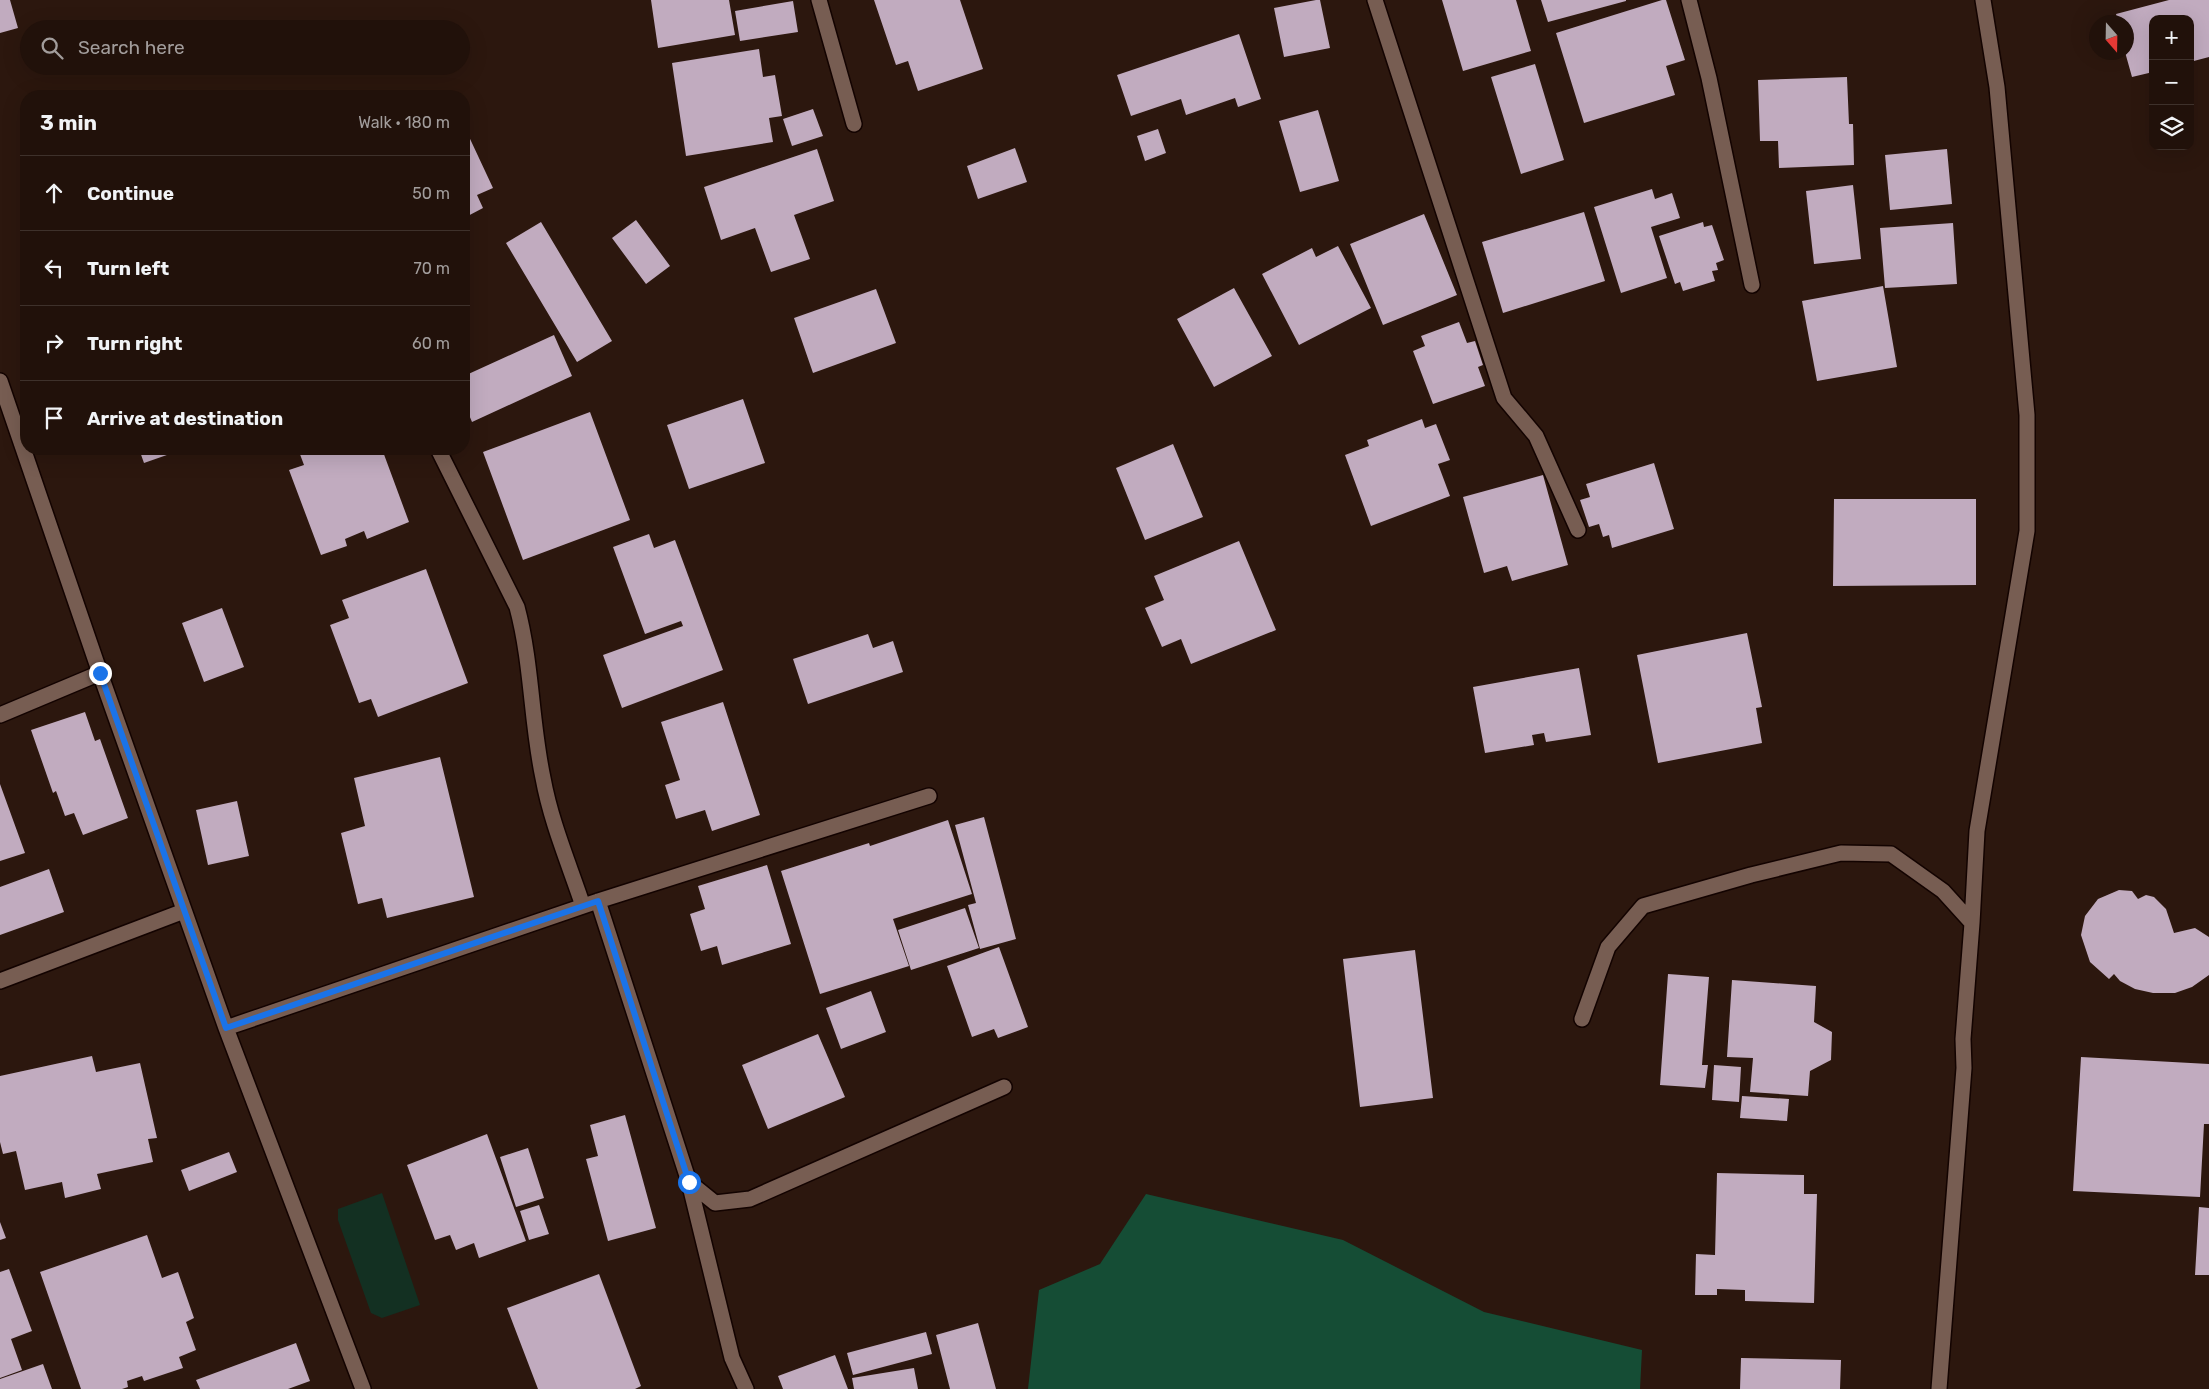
<!DOCTYPE html>
<html lang="en">
<head>
<meta charset="utf-8">
<style>
  body { margin:0; font-family:Rubik,sans-serif; background:#2d1f18; color:#f1f3f6 }
  .controls { position:absolute; right:15px; top:15px; display:grid; overflow:hidden; border-radius:10px; box-shadow:0 5px 20px #0002 }
  .controls button { width:45px; height:45px; display:grid; place-items:center; padding:0; border:0; border-bottom:1px solid #3e312b; background:#21110a; color:#f1f3f6; font:25px sans-serif }
  .compass { position:absolute; left:2089px; top:15px; width:45px; height:45px; border-radius:50%; background:#21110a; box-shadow:0 5px 20px #0002; rotate:160deg }
  .stop { position:absolute; width:15px; height:15px; margin:-11px; border:4px solid #1a73e8; border-radius:50%; background:#fff }
  .stop.end { background:#1a73e8; border-color:#fff; box-shadow:0 1px 5px #0008 }
  .list { margin:0; padding:0; list-style:none }
  h2 { display:flex; justify-content:space-between; align-items:center; height:65px; margin:0; padding:0 20px; font-size:21px }
  h2 small { font-size:16px; font-weight:400; color:#a29d9c }
  .list li { display:grid; grid-template-columns:32px 1fr auto; gap:15px; align-items:center; box-sizing:border-box; height:75px; padding:0 20px; border-top:1px solid #3e312b }
  .list b { display:block; font-size:19px; white-space:nowrap }
  .list em { font-size:16px; font-style:normal; color:#a29d9c }
  .icon { flex:none; width:28px; height:28px; fill:none; stroke:currentColor; stroke-width:2; stroke-linecap:round; stroke-linejoin:round }
  .map { position:relative; flex:none; width:2209px; height:1389px; overflow:hidden }
  .search { position:absolute; background:#21110a; box-shadow:0 5px 20px #0002; left:20px; top:20px; width:450px; height:55px; display:flex; align-items:center; gap:12px; box-sizing:border-box; padding:0 18px; border-radius:28px; color:#a29d9c; font-size:19px }
  .panel { position:absolute; background:#21110a; box-shadow:0 5px 20px #0002; left:20px; top:90px; width:450px; height:365px; border-radius:20px }
  .map>svg:first-child { display:block }
</style>
</head>
<body>
<div class="map">
<svg width="2209" height="1389" viewBox="0 0 2209 1389">
  <rect width="100%" height="100%" fill="#2c170e"/>
  <path fill="#133022" d="M382,1193l38,112 -38,13 -11,-5 -33,-93v-11z"/>
  <path fill="#154d35" d="M1146,1194l197,46 141,72 158,38 -2,39h-612l11,-99 61,-26z"/>
  <path fill="#c1abbf" d="M0,0h10l8,28 -18,5z
    M651,0h78l6,35 -77,13z
    M874,0h86l23,69 -65,22 -10,-30 -12,4z
    M1316,0h4l10,48 -46,9 -10,-49z
    M1442,0h74l15,51 -68,20z
    M1541,0h85v1l-78,21z
    M1662,0h4l19,60 -19,6 9,29 -91,28 -28,-90z
    M2169,0h40v57l-19,5v-43h-37v53l-21,5 -7,-25 1,-30h-8l-2,-8z
    M793,1l5,31 -58,9 -5,-30z
    M1239,34l22,65 -23,8 -3,-9 -49,17 -5,-16 -50,17 -14,-41z
    M759,49l4,28 12,-2 7,41 -13,2 4,24 -87,14 -14,-93z
    M1535,64l29,96 -43,14 -30,-97z
    M1847,77l2,47h4l1,41 -75,3 -1,-27h-18l-2,-61z
    M813,109l10,27 -31,10 -9,-27z
    M1318,110l21,71 -39,11 -21,-71z
    M464,126l29,62 -16,7 6,13 -19,10z
    M1158,129l8,24 -21,8 -8,-25z
    M1015,148l12,34 -49,17 -11,-33z
    M817,149l17,52 -40,14 16,44 -39,13 -16,-44 -34,12 -17,-53z
    M1947,149l5,55 -62,6 -5,-55z
    M1853,185l8,74 -47,5 -8,-73z
    M1652,189l3,10 17,-6 8,25 -29,9 16,51 -46,15 -27,-86z
    M1584,212l21,69 -102,32 -21,-71z
    M1424,214l33,81 -74,30 -33,-81z
    M636,220l34,46 -24,18 -34,-46z
    M541,222l71,119 -35,21 -71,-119z
    M1703,222l1,5 8,-2 12,35 -8,3 2,7 -6,1 3,10 -32,10 -3,-9 -5,2 -16,-48z
    M1953,223l4,61 -72,4 -5,-60z
    M1338,246l33,62 -72,37 -37,-71 50,-26 4,9z
    M1883,286l14,81 -80,14 -15,-80z
    M1234,288l38,68 -58,31 -37,-68z
    M876,289l20,54 -83,30 -19,-55z
    M1459,322l8,21 8,-2 8,24 -5,2 7,19 -52,18 -20,-53 12,-5 -4,-10z
    M554,335l18,41 -100,46 -8,-19v-27z
    M743,399l22,64 -76,26 -22,-64z
    M590,412l40,108 -107,40 -40,-108z
    M1422,419l3,9 11,-4 14,36 -12,4 12,32 -79,30 -26,-71 24,-9 -2,-6z
    M1173,444l30,73 -58,23 -29,-72z
    M139,449h45l-40,14z
    M298,449h84l27,73 -42,17 -3,-8 -19,8 2,7 -26,9 -32,-85 15,-5z
    M1654,463l20,66 -62,19 -3,-13 -6,2 -4,-13 -10,3 -9,-27 10,-3 -4,-13z
    M1543,475l25,90 -56,16 -5,-15 -23,7 -21,-76z
    M1834,499h142v86l-143,1z
    M649,534l5,14 21,-8 48,130 -101,38 -19,-53 80,-29 -2,-5 -36,13 -32,-87z
    M1239,541l37,89 -85,34 -10,-25 -19,8 -17,-39 19,-8 -10,-24z
    M426,569l42,114 -90,34 -7,-18 -12,4 -29,-78 19,-7 -7,-18z
    M222,608l22,59 -40,15 -22,-59z
    M1747,633l15,74 -6,1 6,35 -104,20 -21,-108z
    M868,634l5,14 20,-7 10,31 -95,32 -15,-45z
    M1579,668l12,67 -45,7 -2,-9 -12,2 2,10 -49,8 -12,-66z
    M723,702l37,113 -48,16 -7,-21 -29,9 -11,-34 15,-5 -19,-58z
    M85,712l10,29 5,-2 28,79 -45,17 -9,-22 -9,3 -9,-25 -3,2 -22,-63z
    M440,757l34,140 -87,21 -5,-20 -24,6 -17,-71 24,-7 -11,-48z
    M0,784l25,69 -25,8z
    M237,801l12,55 -41,9 -12,-55z
    M984,817l32,122 -36,10 -12,-44 8,-2 -21,-78z
    M948,820l24,74 -79,25 16,47 -89,28 -39,-123 88,-28 1,3z
    M767,865l24,79 -69,21 -5,-19 -16,5 -11,-37 15,-5 -7,-23z
    M49,869l15,43 -64,23v-48z
    M2119,890l13,1 6,8 8,-4 8,2 12,12 8,24 21,-5 14,9v38l-17,12 -17,6h-22l-18,-4 -15,-8 -6,-7 -5,5 -19,-17 -9,-27 4,-19 13,-17z
    M965,908l14,40 -68,22 -13,-40z
    M999,947l29,80 -30,11 -4,-9 -22,8 -25,-71z
    M1415,950l18,148 -73,9 -17,-148z
    M1668,974l41,3 -7,88h6l-3,23 -45,-3z
    M1732,980l84,6 -2,36 18,10 -1,28 -21,11 -2,25 -58,-4 3,-34 -26,-1z
    M871,991l15,41 -45,17 -15,-41z
    M818,1034l27,63 -77,32 -26,-64z
    M92,1056l4,16 44,-9 17,75 -9,1 5,23 -56,12 4,15 -36,9 -3,-16 -37,8 -9,-39 -13,3 -3,-12v-66z
    M2081,1057l128,7v60h-5l-4,73 -127,-6z
    M1714,1065l27,2 -2,35 -27,-2z
    M1742,1096l47,3 -2,22 -47,-3z
    M625,1115l31,113 -48,13 -22,-82 12,-3 -8,-31z
    M487,1134l39,107 -47,17 -5,-15 -18,7 -6,-15 -15,5 -28,-75z
    M528,1148l16,50 -28,9 -16,-50z
    M229,1152l8,20 -48,19 -8,-21z
    M1717,1173l87,2v19h13l-3,109 -69,-2v-11l-28,-1v6h-22l1,-41 19,1z
    M539,1205l10,29 -20,6 -9,-29z
    M2199,1207l10,1v67h-14z
    M0,1222l6,16 -6,2z
    M147,1235l15,43 16,-6 16,46 -8,4 10,28 -17,7 4,11 -39,13 -2,-5 -15,5 1,6 -6,2h-41l-41,-117z
    M9,1269l23,62 -21,8 11,31 -22,8v-106z
    M599,1274l42,112 -6,3h-97l-31,-81z
    M978,1323l18,66h-46l-14,-54z
    M926,1332l6,22 -79,21 -6,-22z
    M296,1343l14,38 -22,8h-88l-4,-9z
    M835,1355l13,34h-65l-5,-13z
    M1741,1358l100,2 -1,29h-100z
    M43,1364l9,25h-52v-10z
    M914,1368l4,21h-64l-2,-11z"/>
  <g fill="none" stroke-linecap="round" stroke-linejoin="round">
    <defs>
      <path id="minor" d="M819,0l35,124
        M1375,0l129,398 32,38 42,94
        M1689,0l20,78 43,207
        M0,381l100,292 126,355 137,361
        M438,449l79,158c15,56 14,115 26,171 8,44 26,86 40,128
        M0,715l100,-42
        M598,901l91,281 26,21 35,-4 254,-112
        M1972,923l5,-92 50,-300v-116l-30,-328 -14,-87
        M0,981l184,-70
        M1582,1019l26,-72 35,-41 108,-31 90,-22 50,1 52,37 29,32 -9,116 1,29 -25,321
        M226,1028l372,-127 331,-105
        M689,1182l43,176 14,31"/>
    </defs>
    <use href="#minor" stroke="#130300" stroke-width="18"/>
    <use href="#minor" stroke="#775d52" stroke-width="15"/>
  </g>
  <g fill="none" stroke-linecap="round" stroke-linejoin="round">
    <path stroke="#1a73e8" stroke-width="6" d="M100,673l126,355 372,-127 91,281"/>
  </g>
</svg>
<div class="controls">
<button>+</button>
<button>−</button>
<button><svg class="icon" aria-label="layers" viewBox="0 0 24 24"><path d="M12 4l9 5-9 5-9-5zM3 14l9 5 9-5"/></svg></button>
</div>
<svg class="compass" viewBox="-18 -18 36 36"><path d="M0-13l5 13h-10z" fill="#e53935"/><path d="M0 13l5-13h-10z" fill="#a29d9c"/></svg>
<div class="stop" style="left:689px;top:1182px"></div>
<div class="stop end" style="left:100px;top:673px"></div>
<div class="search"><svg class="icon" aria-label="search" viewBox="0 0 24 24"><circle cx="10" cy="10" r="6"/><path d="M15 15l6 6"/></svg>Search here</div>
<section class="panel">
<h2>3 min<small>Walk · 180 m</small></h2>
<ul class="list">
<li><svg class="icon" aria-label="ahead" viewBox="0 0 24 24"><path d="M12 20V5M6 11l6-6 6 6"/></svg><div><b>Continue</b></div><em>50 m</em></li>
<li><svg class="icon" aria-label="left" viewBox="0 0 24 24"><path d="M17 20v-9H6M10 6l-5 5 5 5"/></svg><div><b>Turn left</b></div><em>70 m</em></li>
<li><svg class="icon" aria-label="right" viewBox="0 0 24 24"><path d="M7 20v-9h11M14 6l5 5-5 5"/></svg><div><b>Turn right</b></div><em>60 m</em></li>
<li><svg class="icon" aria-label="arrive" viewBox="0 0 24 24"><path d="M6 21V4h12l-3 4 3 4H6"/></svg><div><b>Arrive at destination</b></div></li>
</ul>
</section>
</div>
</body>
</html>
